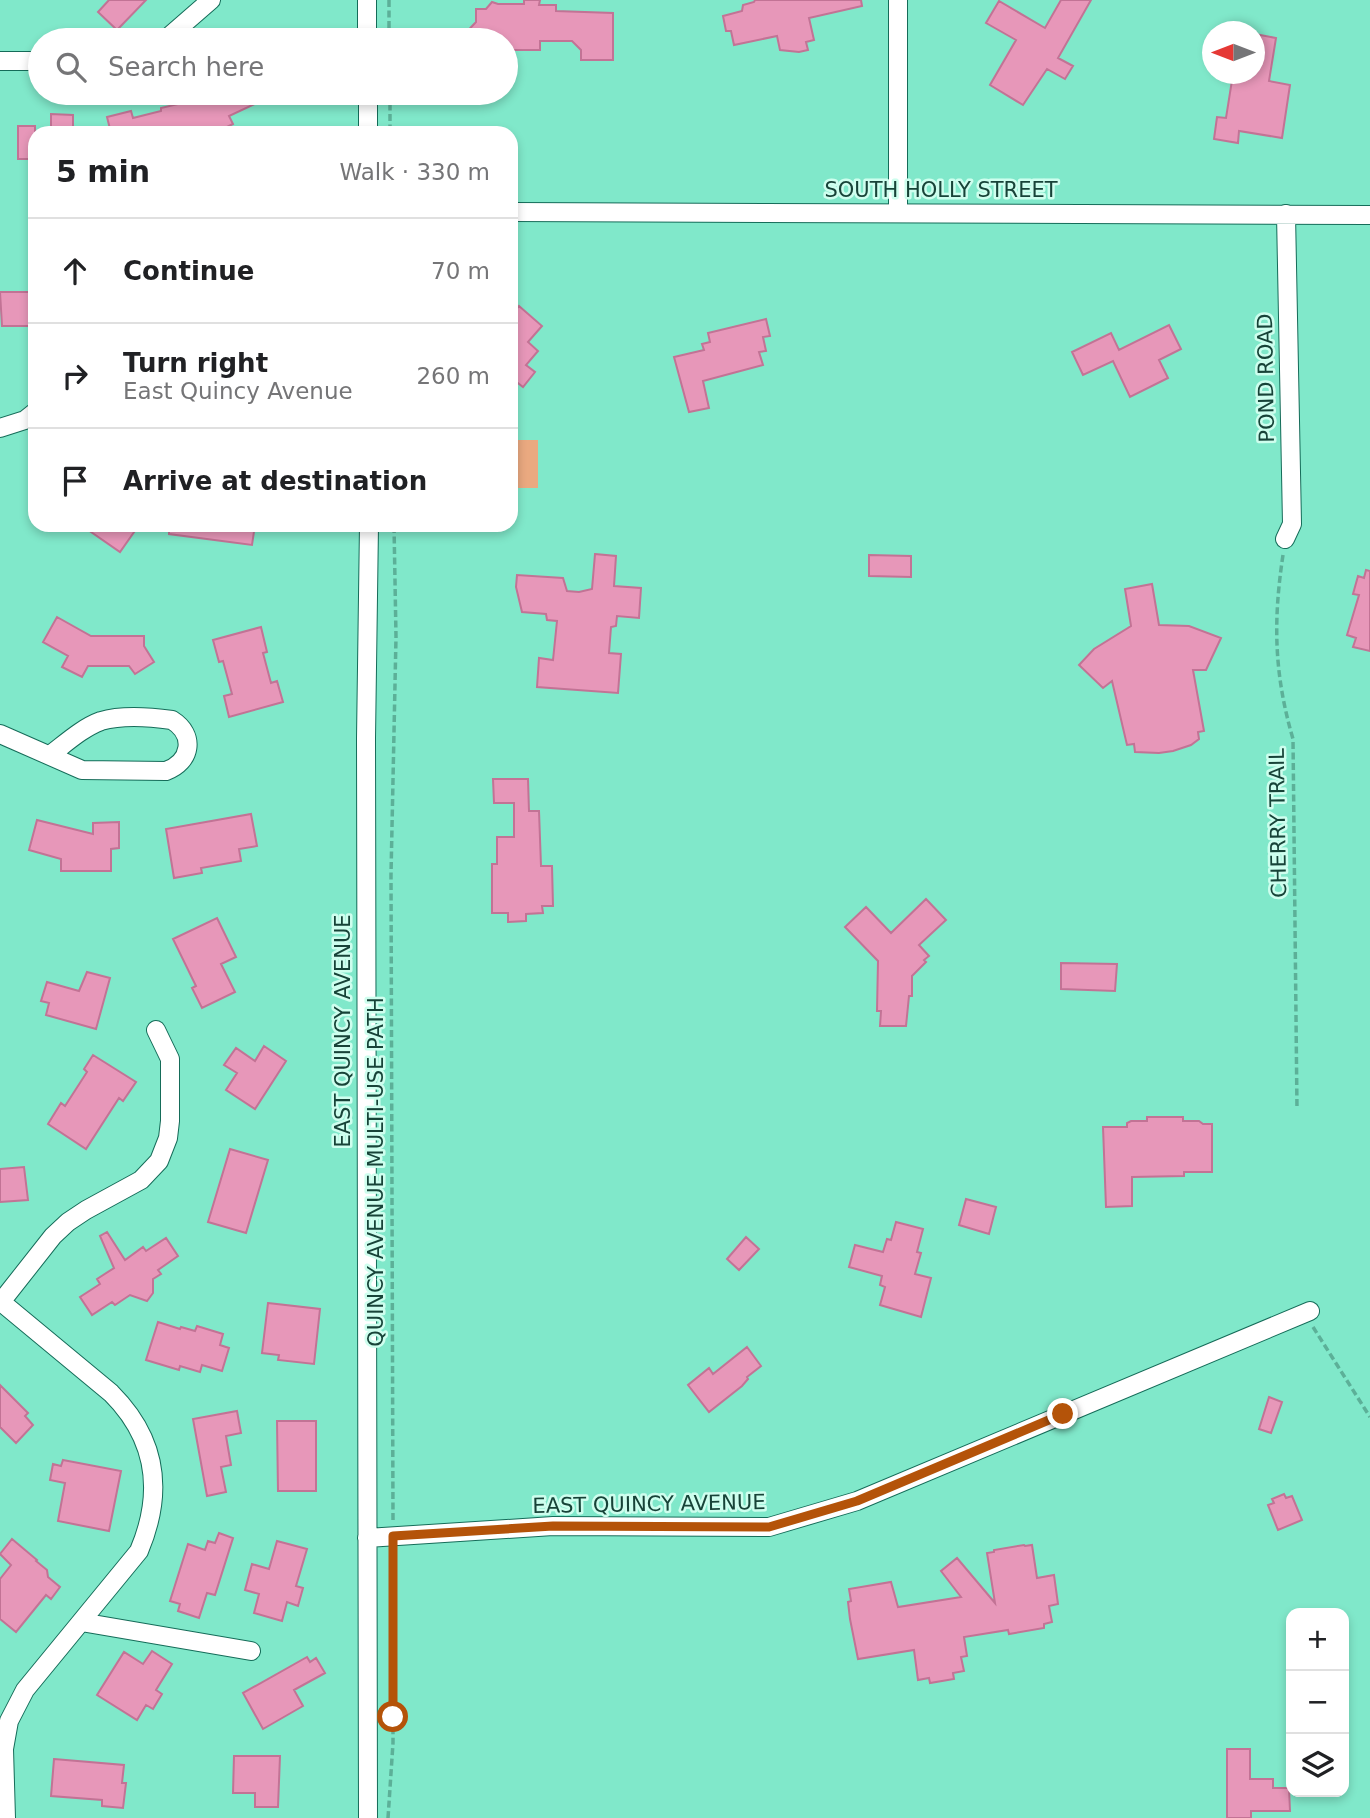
<!DOCTYPE html>
<html lang="en">
<head>
<meta charset="utf-8">
<style>
  body { margin:0; font-family:"DejaVu Sans",sans-serif; background:#f2f2f2; color:#202124 }
  .controls { position:absolute; right:21px; bottom:21px; display:grid; overflow:hidden; border-radius:14px; box-shadow:0 4px 10px #0003 }
  .controls button { width:63px; height:63px; display:grid; place-items:center; padding:0; border:0; border-bottom:2px solid #e0e0e0; background:#fff; color:#202124; font:35px sans-serif }
  .compass { position:absolute; left:1202px; top:21px; width:63px; height:63px; border-radius:50%; background:#fff; box-shadow:0 4px 10px #0003; rotate:270deg }
  .stop { position:absolute; width:21px; height:21px; margin:-16px; border:5px solid #b45309; border-radius:50%; background:#fff }
  .stop.end { background:#b45309; border-color:#fff; box-shadow:0 2px 7px #0008 }
  .list { margin:0; padding:0; list-style:none }
  h2 { display:flex; justify-content:space-between; align-items:center; height:91px; margin:0; padding:0 28px; font-size:30px }
  h2 small { font-size:23px; font-weight:400; color:#757577 }
  .list li { display:grid; grid-template-columns:46px 1fr auto; gap:21px; align-items:center; box-sizing:border-box; height:105px; padding:0 28px; border-top:2px solid #e0e0e0 }
  .list b { display:block; font-size:26px; white-space:nowrap }
  .list p { margin:0; font-size:23px; white-space:nowrap; color:#757577 }
  .list em { font-size:23px; font-style:normal; color:#757577 }
  .icon { flex:none; width:38px; height:38px; fill:none; stroke:currentColor; stroke-width:2; stroke-linecap:round; stroke-linejoin:round }
  .map { position:relative; flex:none; width:1370px; height:1818px; overflow:hidden }
  .search { position:absolute; background:#fff; box-shadow:0 4px 10px #0003; left:28px; top:28px; width:490px; height:77px; display:flex; align-items:center; gap:18px; box-sizing:border-box; padding:0 24px; border-radius:38px; color:#757577; font-size:26px }
  .panel { position:absolute; background:#fff; box-shadow:0 4px 10px #0003; left:28px; top:126px; width:490px; height:406px; border-radius:21px }
  .map>svg:first-child { display:block }
</style>
</head>
<body>
<div class="map">
<svg width="1370" height="1818" viewBox="0 0 1370 1818">
  <rect width="100%" height="100%" fill="#80e8ca"/>
  <path fill="#eaa980" d="M511,440h27v48h-27z"/>
  <path fill="#e797b9" stroke="#c27395" stroke-width="2" d="M109,0h37l-29,30 -19,-18z
    M524,0h16l-1,5h17v6l57,2v47h-32v-10l-9,-9h-32v9h-34v-10h-47l17,-18v-13h10l6,-7 6,2h26z
    M755,0h106l1,6 -53,12 5,22 -8,2 2,8 -9,2 -19,-2 -3,-14 -43,9 -3,-14h-5l-3,-15 19,-5 1,-6 11,-3z
    M1061,0h30l-33,58 15,8 -8,13 -18,-10 -24,36 -33,-20 26,-45 -30,-17 13,-22 46,27z
    M1255,34l21,4 -7,43 21,4 -8,53 -43,-7 -1,12 -24,-4 3,-22 9,1 7,-44h22z
    M201,93h77l-49,23 4,8 -18,9h-104l-4,-16 24,-6 2,7 28,-7v-3l42,-10z
    M51,114l22,1v18h-22z
    M18,126h17v33h-17z
    M0,292h35v34h-33z
    M519,306l23,20 -14,16 10,9 -12,14 9,7 -12,15 -9,-7 -3,3v-68z
    M766,319l4,17 -7,1 3,14 -7,1 4,13 -60,16 6,27 -20,4 -15,-55 30,-7 -2,-6 8,-2 -2,-9z
    M1169,325l12,24 -22,11 9,18 -38,19 -17,-36 -30,14 -11,-23 39,-19 8,17z
    M81,525h58l-19,27z
    M169,525h86l-3,20 -83,-11z
    M595,554l21,2 -2,30 27,2 -2,30 -22,-2 -1,10 -5,1 -2,26 12,1 -3,39 -81,-6 2,-29 14,2 4,-39 -10,-1 -1,-6 -24,-2 -6,-25 1,-12 46,3 4,13 12,1 13,-3z
    M869,555l42,1v21l-42,-1z
    M1366,570l4,1v80l-17,-4 3,-9 -9,-3 12,-40 -6,-1 5,-18 6,2z
    M1152,584l7,41 30,1 32,12 -15,32h-13l11,61 -6,1 1,7 -8,6 -18,6 -14,2 -24,-1 -1,-8 -7,1 -15,-64 -9,7 -24,-23 15,-16 37,-23 -6,-37z
    M57,617l34,19h53v10l10,16 -19,12 -6,-8h-41l-6,11 -20,-10 6,-11 -25,-14z
    M261,627l6,25 -4,1 8,30 6,-2 6,21 -54,15 -5,-21 8,-2 -9,-33 -4,1 -6,-22z
    M493,779h35l1,32h10l2,55h11l1,40h-11l1,7 -17,1v7l-18,1v-9h-16v-49h5v-27h17v-34h-20z
    M251,814l6,32 -18,3 2,12 -40,7 1,5 -28,5 -8,-49z
    M37,820l56,14v-11l26,-1v26l-8,1v22h-50v-12l-32,-9z
    M926,899l20,21 -27,25 10,11 -5,4 2,2 -14,14v20h-3l-3,30h-26l1,-15h-4l1,-50 -33,-34 21,-20 25,26z
    M217,918l19,39 -15,7 14,28 -33,16 -10,-20 4,-2 -23,-47z
    M1061,963l56,1 -2,27 -54,-2z
    M87,972l23,6 -14,51 -50,-14 3,-12 -8,-2 6,-19 32,9z
    M264,1046l22,15 -31,48 -29,-19 11,-17 -13,-8 12,-17 19,13z
    M93,1055l43,27 -13,19 -4,-3 -33,51 -38,-25 13,-21 4,3 22,-34 -3,-3z
    M1147,1117h36v4h16l4,3h9v48h-28v4l-52,1v29l-26,1 -3,-80h24v-4l4,-2h16z
    M230,1149l38,11 -22,73 -38,-11z
    M24,1167l4,33 -28,2v-33z
    M966,1199l30,8 -7,27 -30,-9z
    M896,1222l27,7 -6,23 4,1 -6,21 16,4 -10,39 -41,-12 5,-18 -5,-2 2,-9 -33,-9 6,-22 28,7 4,-13 4,1z
    M107,1232l18,28 18,-13 3,4 20,-13 12,18 -20,14 3,4 -8,5v14l-6,8 -17,-6 -15,10 -3,-3 -20,13 -12,-18 20,-13 -3,-5 17,-11 -14,-32z
    M746,1237l13,12 -20,21 -12,-11z
    M268,1303l52,6 -6,55 -36,-4 1,-5 -17,-2z
    M158,1322l22,7 1,-2 14,4 2,-5 26,8 -3,11 9,3 -7,23 -20,-6 -2,7 -20,-6 -1,4 -33,-10z
    M747,1347l14,19 -14,11 1,2 -6,7 -33,26 -21,-27 21,-17 4,6z
    M0,1385l28,28 -3,3 8,9 -17,18 -16,-16z
    M1269,1397l13,5 -11,31 -12,-4z
    M237,1411l4,22 -15,3 5,29 -10,2 5,25 -19,4 -14,-77z
    M277,1421h39v70h-38z
    M63,1460l58,11 -12,60 -51,-10 7,-38 -15,-3 3,-16 8,2z
    M1284,1494l2,4 6,-2 10,24 -24,10 -10,-25 6,-2 -2,-4z
    M219,1533l14,5 -18,57 -8,-2 -8,25 -21,-7 2,-7 -10,-3 18,-57 17,6 3,-9 7,2z
    M12,1539l25,21 -1,1 11,9 1,7 12,10 -9,12 -5,-4 -30,37 -16,-13v-40l11,-14 -11,-11z
    M277,1541l30,8 -11,37 7,2 -5,18 -11,-4 -5,19 -28,-8 5,-19 -14,-4 7,-26 17,5z
    M1024,1545l1,1 7,-1 5,33 17,-3 4,29 -9,2 3,16 -8,2v4l-35,6 -1,-4 -44,7 3,19 -6,1 3,14 -11,2 1,6 -24,4 -1,-5 -11,2 -4,-30 -56,9 -8,-40 -2,-17 3,-1 -2,-12 42,-7 7,25 63,-10 -20,-26 16,-13 38,45 -8,-50 7,-1v-2z
    M152,1651l20,13 -16,26 6,4 -9,15 -7,-4 -9,15 -40,-25 27,-43 19,12z
    M307,1657l3,5 6,-4 9,15 -31,17 9,16 -40,23 -20,-36z
    M1227,1749h23v30h23v9h16l1,23h-39v7h-24z
    M234,1756h46l-2,51h-23v-14h-22z
    M54,1759l70,6 -2,18h4l-3,25 -21,-2v-6l-51,-4z"/>
  <g fill="none" stroke-linecap="round" stroke-linejoin="round">
    <defs>
      <path id="minor" d="M367,0v40
        M898,0v213
        M165,40l46,-40
        M0,61h40
        M368,93v40
        M511,212l859,3
        M0,428l25,-8 10,-8
        M1285,539l7,-15 -6,-310
        M0,734l82,36 84,1c25,-9 30,-36 6,-51 -21,-3 -51,-5 -71,1 -19,7 -35,22 -51,34
        M0,1301l111,92c46,46 53,99 28,158l-114,139 -16,31 -5,28 2,69
        M1,1302l52,-66 15,-14 18,-12 55,-30 18,-19 9,-23 2,-17v-62l-14,-29
        M367,1538l186,-12 216,1 88,-26 453,-190
        M81,1622l170,29
        M368,1818l-2,-1080 3,-213"/>
    </defs>
    <use href="#minor" stroke="#156c59" stroke-width="20"/>
    <path stroke="#5cb098" stroke-width="3.5" stroke-dasharray="7 3.5" stroke-linecap="butt" d="M389,0v40
      M390,93v40
      M1283,555c-10,66 -9,119 10,184l4,370
      M1313,1327l57,90
      M393,1520l-2,-645 5,-238 -2,-112
      M388,1818l5,-75v-190"/>
    <use href="#minor" stroke="#fff" stroke-width="18"/>
  </g>
  <g fill="none" stroke-linecap="round" stroke-linejoin="round">
    <path stroke="#b45309" stroke-width="9" d="M393,1717v-181l160,-10 216,1 88,-26 206,-87"/>
  </g>
  <g text-anchor="middle" dominant-baseline="central" stroke-width="5" stroke-linejoin="round" paint-order="stroke">
    <g font-size="21" fill="#174338" stroke="#cefeee">
      <text x="941" y="190">SOUTH HOLLY STREET</text>
      <text transform="translate(1266 378) rotate(-91)">POND ROAD</text>
      <text transform="translate(1278 823) rotate(-91)">CHERRY TRAIL</text>
      <text transform="translate(343 1031) rotate(-90)">EAST QUINCY AVENUE</text>
      <text transform="translate(376 1172) rotate(-90)">QUINCY AVENUE MULTI-USE PATH</text>
      <text transform="translate(649 1504) rotate(-1)">EAST QUINCY AVENUE</text>
    </g>
  </g>
</svg>
<div class="controls">
<button>+</button>
<button>−</button>
<button><svg class="icon" aria-label="layers" viewBox="0 0 24 24"><path d="M12 4l9 5-9 5-9-5zM3 14l9 5 9-5"/></svg></button>
</div>
<svg class="compass" viewBox="-18 -18 36 36"><path d="M0-13l5 13h-10z" fill="#e53935"/><path d="M0 13l5-13h-10z" fill="#757577"/></svg>
<div class="stop" style="left:393px;top:1717px"></div>
<div class="stop end" style="left:1063px;top:1414px"></div>
<div class="search"><svg class="icon" aria-label="search" viewBox="0 0 24 24"><circle cx="10" cy="10" r="6"/><path d="M15 15l6 6"/></svg>Search here</div>
<section class="panel">
<h2>5 min<small>Walk · 330 m</small></h2>
<ul class="list">
<li><svg class="icon" aria-label="ahead" viewBox="0 0 24 24"><path d="M12 20V5M6 11l6-6 6 6"/></svg><div><b>Continue</b></div><em>70 m</em></li>
<li><svg class="icon" aria-label="right" viewBox="0 0 24 24"><path d="M7 20v-9h11M14 6l5 5-5 5"/></svg><div><b>Turn right</b><p>East Quincy Avenue</p></div><em>260 m</em></li>
<li><svg class="icon" aria-label="arrive" viewBox="0 0 24 24"><path d="M6 21V4h12l-3 4 3 4H6"/></svg><div><b>Arrive at destination</b></div></li>
</ul>
</section>
</div>
</body>
</html>
